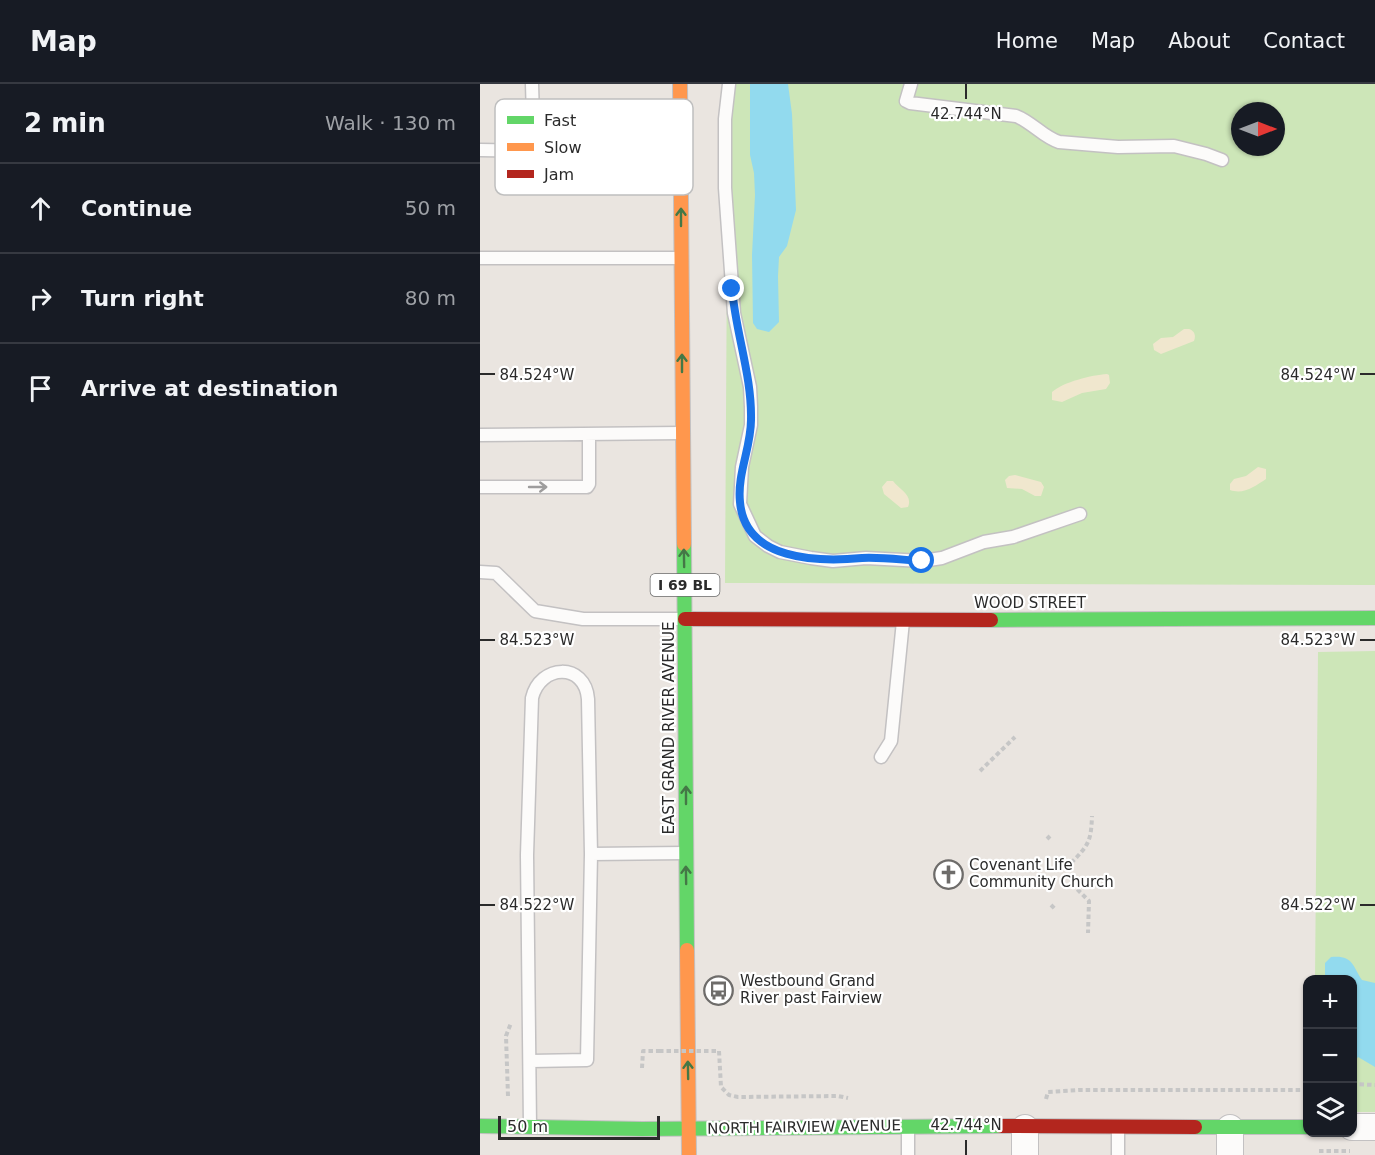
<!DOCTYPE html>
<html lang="en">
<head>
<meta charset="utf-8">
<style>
  body { margin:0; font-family:"DejaVu Sans",sans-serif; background:#242831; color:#f1f3f6 }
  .controls { position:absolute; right:18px; bottom:18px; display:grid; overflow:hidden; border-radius:12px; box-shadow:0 2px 4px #0004 }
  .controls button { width:54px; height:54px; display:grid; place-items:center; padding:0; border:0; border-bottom:2px solid #363941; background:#171b24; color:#f1f3f6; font:30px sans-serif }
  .compass { position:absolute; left:751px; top:18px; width:54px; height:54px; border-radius:50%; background:#171b24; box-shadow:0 2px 4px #0004; rotate:90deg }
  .scale { position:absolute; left:18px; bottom:15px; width:162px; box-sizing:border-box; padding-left:6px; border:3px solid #2b2b2b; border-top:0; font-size:16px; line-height:21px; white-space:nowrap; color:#2b2b2b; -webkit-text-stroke:4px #fff; paint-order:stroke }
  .stop { position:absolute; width:18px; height:18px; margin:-14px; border:4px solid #1a73e8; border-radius:50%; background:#fff }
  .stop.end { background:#1a73e8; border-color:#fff; box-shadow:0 2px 6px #0008 }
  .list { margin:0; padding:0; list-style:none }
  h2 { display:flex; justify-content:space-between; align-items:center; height:78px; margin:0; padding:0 24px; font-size:26px }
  h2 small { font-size:20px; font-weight:400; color:#9ea1a6 }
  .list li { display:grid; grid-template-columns:39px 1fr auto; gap:18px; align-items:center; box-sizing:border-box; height:90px; padding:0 24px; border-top:2px solid #363941 }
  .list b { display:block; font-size:22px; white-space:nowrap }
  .list em { font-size:20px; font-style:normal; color:#9ea1a6 }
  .icon { flex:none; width:33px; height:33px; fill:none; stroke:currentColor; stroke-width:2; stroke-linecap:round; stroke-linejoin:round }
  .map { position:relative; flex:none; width:895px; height:1071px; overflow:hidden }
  header { display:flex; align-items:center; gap:36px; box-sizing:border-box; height:84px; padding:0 30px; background:#171b24; border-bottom:2px solid #363941 }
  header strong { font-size:28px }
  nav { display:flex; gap:33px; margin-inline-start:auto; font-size:21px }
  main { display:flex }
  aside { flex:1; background:#171b24 }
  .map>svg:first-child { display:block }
</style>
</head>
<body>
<header>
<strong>Map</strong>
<nav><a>Home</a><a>Map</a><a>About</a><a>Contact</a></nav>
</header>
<main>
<aside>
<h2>2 min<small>Walk · 130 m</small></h2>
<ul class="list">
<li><svg class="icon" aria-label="ahead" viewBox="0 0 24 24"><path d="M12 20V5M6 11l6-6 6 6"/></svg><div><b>Continue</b></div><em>50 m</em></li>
<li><svg class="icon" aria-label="right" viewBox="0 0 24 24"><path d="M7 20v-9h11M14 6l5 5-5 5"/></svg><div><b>Turn right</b></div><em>80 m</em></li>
<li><svg class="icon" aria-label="arrive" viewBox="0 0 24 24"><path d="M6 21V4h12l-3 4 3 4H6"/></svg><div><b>Arrive at destination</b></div></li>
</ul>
</aside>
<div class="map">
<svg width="895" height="1071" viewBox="0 0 895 1071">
  <rect width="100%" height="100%" fill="#eae5e0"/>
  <path fill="#cde6b8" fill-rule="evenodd" d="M248,0h647v501l-650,-2zM760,27h36v36h-36z
    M895,567v461h-22l-1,-132h-37l3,-328z"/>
  <path fill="#f0e7ce" d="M704,245h5c6,2 7,7 5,12l-33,13 -7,-4 -1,-6 8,-6 12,-1z
    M627,290l2,1 1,8 -4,6 -24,4 -20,9 -10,-2v-8c11,-10 40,-17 55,-18z
    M778,383l8,2v10c-11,7 -22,16 -36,11v-6l4,-5 12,-3z
    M535,391l26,7 3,5 -3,9h-6l-13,-7 -15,-1 -2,-8 4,-4z
    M407,397h6c7,9 20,14 15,26l-7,1 -17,-14 -2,-7z"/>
  <path fill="#92daee" d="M270,0h38l4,30 4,96 -9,36 -8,11 -1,19 1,46 -10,10 -12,-3 -4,-6 -1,-68 3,-60 -1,-22 -4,-18z
    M851,873c22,-2 21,8 31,23l13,3v84l-22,-13 -1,-74 -27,-1v-16z"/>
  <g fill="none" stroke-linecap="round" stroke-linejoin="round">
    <path stroke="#92daee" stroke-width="7" d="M872,977l3,-6"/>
    <defs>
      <path id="lane" d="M52,0l2,67 145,2
        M249,0l-4,35v69l9,125 16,74 1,20v18l-9,42 -2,37 15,32 13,10 12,6 31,6 22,3 33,-3 56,3 20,-3 42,-16 29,-5 67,-23
        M431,0l-5,17 4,2 106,13c16,6 27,21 43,26l59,5 56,-1 32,8 16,6
        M0,66l54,1
        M0,174h200
        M0,351l201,-2
        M0,403h107l2,-3v-49
        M0,488l16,1 39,38 48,8h102
        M401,673l10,-16 12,-120
        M111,770l94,-1
        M50,1042l-3,-271 5,-157c8,-34 53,-36 56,1l3,155 -4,206 -56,1
        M428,1043v28
        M638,1045v26"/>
      <path id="street" d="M872,1043h23
        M545,1044v27
        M750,1044v27"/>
      <path id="fast" d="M204,460l3,406
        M511,536l384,-2
        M0,1042l162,3 359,-3
        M715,1043h113"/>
      <path id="slow" d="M200,0l4,460
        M207,866l2,205"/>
      <path id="jam" d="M205,535l306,1
        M521,1042l194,1"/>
    </defs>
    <use href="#lane" stroke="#c3c1c2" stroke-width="15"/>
    <use href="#street" stroke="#c3c1c2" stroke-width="28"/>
    <use href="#fast" stroke="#c3c1c2" stroke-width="16"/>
    <use href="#slow" stroke="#c3c1c2" stroke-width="16"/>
    <use href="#jam" stroke="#c3c1c2" stroke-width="16"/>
    <path stroke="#c6c6c6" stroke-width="4" stroke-dasharray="4.5 3" stroke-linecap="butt" d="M500,687l35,-34
      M567,755l3,-3
      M591,779c18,-18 20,-22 21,-47
      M592,800l17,17 -1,32
      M571,821l5,5
      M239,967l2,36 8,8 9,2 100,-1 10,2
      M162,984l1,-17h16
      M872,1000l23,1
      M28,1012l-2,-60 5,-13
      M566,1015l2,-7 32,-2h221
      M839,1067h31"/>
    <use href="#lane" stroke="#fcfbfa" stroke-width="12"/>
    <use href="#street" stroke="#fcfbfa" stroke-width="26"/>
    <use href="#fast" stroke="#63d668" stroke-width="14"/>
    <use href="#slow" stroke="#ff974d" stroke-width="14"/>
    <use href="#jam" stroke="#b3261e" stroke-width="14"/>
    <path stroke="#c6c6c6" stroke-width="4" stroke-dasharray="4.5 3" stroke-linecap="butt" d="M179,967h60"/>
  </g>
  <defs><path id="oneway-shaft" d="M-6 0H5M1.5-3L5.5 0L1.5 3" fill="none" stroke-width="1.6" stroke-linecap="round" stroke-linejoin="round" transform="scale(1.5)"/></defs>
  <g stroke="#447846">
    <use href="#oneway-shaft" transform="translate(201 133) rotate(-90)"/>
    <use href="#oneway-shaft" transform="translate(202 279) rotate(-90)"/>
    <use href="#oneway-shaft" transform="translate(204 474) rotate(-91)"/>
    <use href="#oneway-shaft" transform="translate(206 711) rotate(-90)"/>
    <use href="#oneway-shaft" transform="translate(206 791) rotate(-91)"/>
    <use href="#oneway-shaft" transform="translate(208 986) rotate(-91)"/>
  </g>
  <use stroke="#9e9d9d" href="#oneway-shaft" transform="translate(58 403)"/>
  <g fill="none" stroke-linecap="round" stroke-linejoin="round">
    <path stroke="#1a73e8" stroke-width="8" d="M252,205c4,45 20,87 19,131 0,28 -14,54 -11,82 5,59 78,60 122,56 20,-1 41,2 60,3"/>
  </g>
  <path fill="none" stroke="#2b2b2b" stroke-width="2" d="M486,0v15M0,290h15M880,290h15M0,556h15M880,556h15M0,821h15M880,821h15M486,1056v15"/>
  <defs>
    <symbol id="church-ring" viewBox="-11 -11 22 22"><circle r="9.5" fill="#fff" stroke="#6e6c6a" stroke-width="1.5"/><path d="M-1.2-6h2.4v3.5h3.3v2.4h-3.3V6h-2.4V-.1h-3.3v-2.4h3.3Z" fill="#6e6c6a"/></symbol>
    <symbol id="bus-ring" viewBox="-11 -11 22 22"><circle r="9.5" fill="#fff" stroke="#6e6c6a" stroke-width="1.5"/><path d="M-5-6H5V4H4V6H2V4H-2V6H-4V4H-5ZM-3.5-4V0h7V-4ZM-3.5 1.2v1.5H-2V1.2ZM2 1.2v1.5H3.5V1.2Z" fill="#6e6c6a"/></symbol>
  </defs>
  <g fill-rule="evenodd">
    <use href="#church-ring" x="452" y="774" width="33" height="33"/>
    <use href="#bus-ring" x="222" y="890" width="33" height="33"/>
  </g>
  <g text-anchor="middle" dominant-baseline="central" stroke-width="4.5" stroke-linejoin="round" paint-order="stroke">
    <rect fill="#fff" stroke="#6b6b6b" stroke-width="1.5" x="170.5" y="490" width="69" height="22" rx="4.5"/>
    <g font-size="14" font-weight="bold" fill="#2b2b2b">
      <text x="205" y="501">I 69 BL</text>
    </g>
    <g font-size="15" fill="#2b2b2b" stroke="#fff">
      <text x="550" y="519">WOOD STREET</text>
      <text transform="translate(189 644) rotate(-90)">EAST GRAND RIVER AVENUE</text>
      <text transform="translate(324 1043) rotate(-1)">NORTH FAIRVIEW AVENUE</text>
    </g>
    <g font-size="15" fill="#2b2b2b" stroke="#fff" text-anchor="start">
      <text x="489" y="781">Covenant Life<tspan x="489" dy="17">Community Church</tspan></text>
      <text x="260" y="897">Westbound Grand<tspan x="260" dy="17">River past Fairview</tspan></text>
    </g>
  </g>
  <rect x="15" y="15" width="198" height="96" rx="9" fill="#fff" stroke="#bfbfbf" stroke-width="1.5"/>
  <rect x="27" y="32" width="27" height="8" fill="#63d668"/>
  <rect x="27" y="59" width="27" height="8" fill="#ff974d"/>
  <rect x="27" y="86" width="27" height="8" fill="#b3261e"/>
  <g font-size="16" fill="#2b2b2b">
    <text x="64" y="42">Fast</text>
    <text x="64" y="69">Slow</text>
    <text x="64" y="96">Jam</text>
  </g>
  <g font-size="15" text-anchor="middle" fill="#2b2b2b" stroke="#fff" stroke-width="4.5" stroke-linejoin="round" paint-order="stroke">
    <text x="486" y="35">42.744°N</text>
    <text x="838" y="296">84.524°W</text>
    <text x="57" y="296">84.524°W</text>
    <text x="838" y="561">84.523°W</text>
    <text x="57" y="561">84.523°W</text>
    <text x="838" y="826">84.522°W</text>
    <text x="57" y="826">84.522°W</text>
    <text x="486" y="1046">42.744°N</text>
  </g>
</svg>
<div class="controls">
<button>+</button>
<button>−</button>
<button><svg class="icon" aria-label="layers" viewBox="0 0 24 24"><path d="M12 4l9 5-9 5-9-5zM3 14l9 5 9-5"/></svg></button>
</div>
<svg class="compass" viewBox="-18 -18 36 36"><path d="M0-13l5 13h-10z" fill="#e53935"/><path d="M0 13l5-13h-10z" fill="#9ea1a6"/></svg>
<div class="scale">50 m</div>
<div class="stop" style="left:442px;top:477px"></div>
<div class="stop end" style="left:252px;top:205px"></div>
</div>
</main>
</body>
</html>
